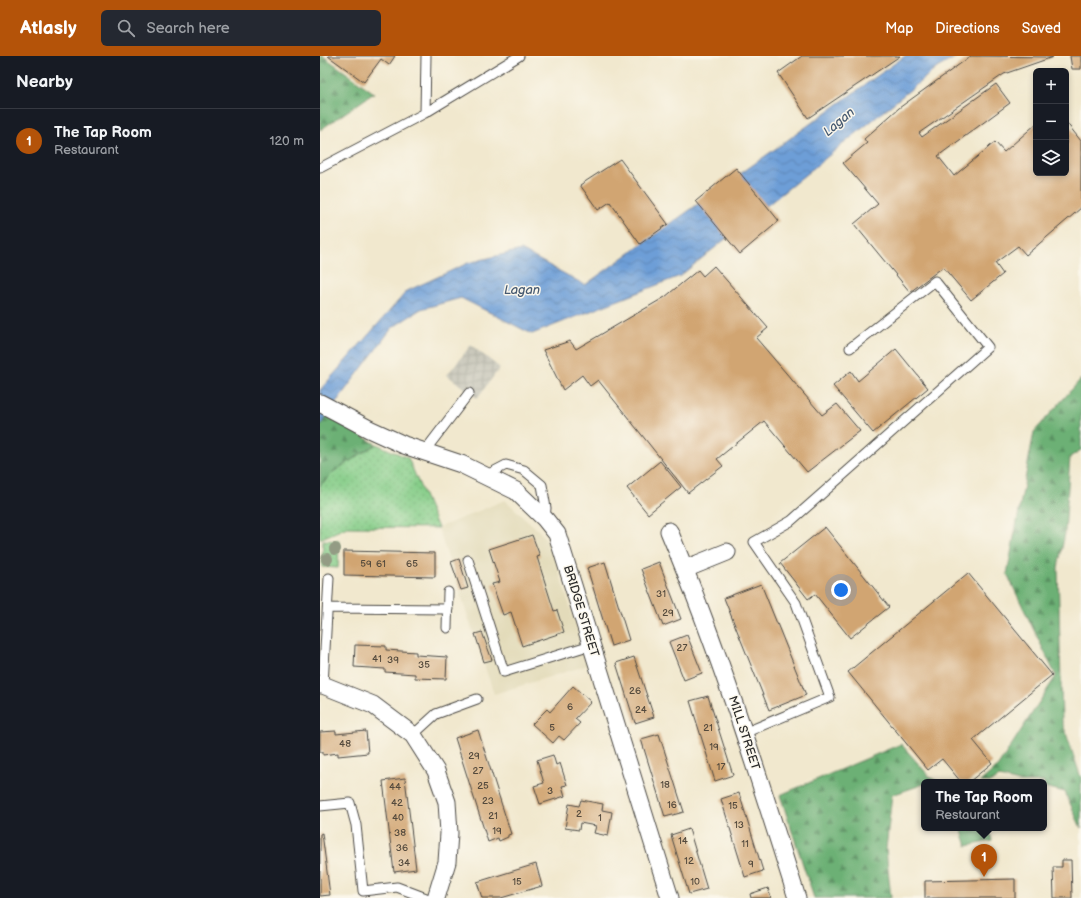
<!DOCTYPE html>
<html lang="en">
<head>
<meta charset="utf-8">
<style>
  body { margin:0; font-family:"Balsamiq Sans",sans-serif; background:#242831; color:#f1f3f6 }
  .controls { position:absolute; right:12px; top:12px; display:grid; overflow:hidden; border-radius:6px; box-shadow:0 2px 6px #0003 }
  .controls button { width:36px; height:36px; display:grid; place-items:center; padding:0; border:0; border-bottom:1px solid #363941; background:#171b24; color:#f1f3f6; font:20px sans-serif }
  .you { position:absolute; left:521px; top:534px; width:14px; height:14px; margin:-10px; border:3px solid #fff; border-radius:50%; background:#1a73e8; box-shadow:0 0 0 6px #1a73e833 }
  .badge { display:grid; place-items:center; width:26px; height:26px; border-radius:50%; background:#b45309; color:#fff; font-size:13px; font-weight:700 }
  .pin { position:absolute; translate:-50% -33px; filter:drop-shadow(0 1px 2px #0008) }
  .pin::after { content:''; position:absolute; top:21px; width:14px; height:12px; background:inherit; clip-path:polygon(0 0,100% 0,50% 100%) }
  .popup { position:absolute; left:601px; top:723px; width:126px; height:52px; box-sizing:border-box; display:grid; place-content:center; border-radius:6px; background:#171b24; filter:drop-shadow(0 1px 3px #0005); font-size:13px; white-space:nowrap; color:#9ea1a6 }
  .popup b { font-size:15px; color:#f1f3f6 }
  .popup::after { content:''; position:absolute; left:50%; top:100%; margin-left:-8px; border:8px solid transparent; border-top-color:#171b24 }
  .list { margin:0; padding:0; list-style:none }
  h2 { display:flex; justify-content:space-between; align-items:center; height:52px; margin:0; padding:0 16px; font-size:17px }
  h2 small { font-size:13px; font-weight:400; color:#9ea1a6 }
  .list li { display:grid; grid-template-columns:26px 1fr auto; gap:12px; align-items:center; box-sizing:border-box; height:64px; padding:0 16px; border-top:1px solid #363941 }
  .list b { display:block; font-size:15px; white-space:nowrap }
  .list p { margin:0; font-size:13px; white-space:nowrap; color:#9ea1a6 }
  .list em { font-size:13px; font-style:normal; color:#9ea1a6 }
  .icon { flex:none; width:22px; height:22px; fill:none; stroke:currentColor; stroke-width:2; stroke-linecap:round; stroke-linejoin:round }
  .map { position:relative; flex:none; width:761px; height:842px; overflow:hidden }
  header { display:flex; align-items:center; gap:24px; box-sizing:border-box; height:56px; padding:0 20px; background:#b45309; color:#fff }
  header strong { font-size:19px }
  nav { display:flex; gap:22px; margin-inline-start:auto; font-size:14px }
  .search { width:280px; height:36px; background:#242831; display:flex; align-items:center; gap:10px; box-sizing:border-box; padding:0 14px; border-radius:6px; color:#9ea1a6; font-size:15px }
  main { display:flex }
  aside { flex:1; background:#171b24 }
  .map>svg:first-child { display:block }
</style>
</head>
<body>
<header>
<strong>Atlasly</strong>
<div class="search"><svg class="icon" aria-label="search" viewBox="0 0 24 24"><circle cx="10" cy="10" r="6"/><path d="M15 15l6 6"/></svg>Search here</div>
<nav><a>Map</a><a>Directions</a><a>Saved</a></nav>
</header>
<main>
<aside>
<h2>Nearby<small></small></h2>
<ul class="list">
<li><span class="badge">1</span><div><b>The Tap Room</b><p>Restaurant</p></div><em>120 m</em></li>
</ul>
</aside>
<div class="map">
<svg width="761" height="842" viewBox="0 0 761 842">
  <defs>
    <pattern id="industrial-grid" width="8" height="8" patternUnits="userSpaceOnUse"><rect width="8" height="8" fill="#c6c5b8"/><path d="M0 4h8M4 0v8" fill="none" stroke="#aaa99e"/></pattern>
    <pattern id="grass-dots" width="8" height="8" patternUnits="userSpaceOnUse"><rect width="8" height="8" fill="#86cd89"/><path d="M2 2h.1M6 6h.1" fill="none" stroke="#74b076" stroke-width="1.8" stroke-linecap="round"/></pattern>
    <pattern id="forest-firs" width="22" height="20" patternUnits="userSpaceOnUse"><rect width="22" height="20" fill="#6cb075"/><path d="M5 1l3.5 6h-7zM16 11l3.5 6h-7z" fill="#598f60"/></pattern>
    <pattern id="water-waves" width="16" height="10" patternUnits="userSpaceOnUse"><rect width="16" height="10" fill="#6d9ed7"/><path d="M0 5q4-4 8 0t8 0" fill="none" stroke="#5a81af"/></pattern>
  </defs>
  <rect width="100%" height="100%" fill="#fbf7ec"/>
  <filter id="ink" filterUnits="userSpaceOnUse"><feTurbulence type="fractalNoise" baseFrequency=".025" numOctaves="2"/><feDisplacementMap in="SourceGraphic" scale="8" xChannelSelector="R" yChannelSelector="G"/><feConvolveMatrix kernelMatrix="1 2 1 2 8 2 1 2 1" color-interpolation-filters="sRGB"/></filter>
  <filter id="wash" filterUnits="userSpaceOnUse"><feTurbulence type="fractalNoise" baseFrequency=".012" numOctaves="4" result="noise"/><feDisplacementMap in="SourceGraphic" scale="16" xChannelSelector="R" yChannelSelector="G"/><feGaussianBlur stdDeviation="0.9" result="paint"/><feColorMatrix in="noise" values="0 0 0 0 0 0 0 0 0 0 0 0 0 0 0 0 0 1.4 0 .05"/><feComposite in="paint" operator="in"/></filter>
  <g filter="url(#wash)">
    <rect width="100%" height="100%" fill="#f1e8ce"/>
    <path fill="#e3dbba" d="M185,444l34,31 12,14 37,120 -94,29 -56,-166z"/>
    <path fill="url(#industrial-grid)" d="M151,289l29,23 -23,30 -30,-23z"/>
    <path fill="url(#grass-dots)" stroke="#587c5a" d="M56,388l32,14 30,70 -91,-1 -27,12v-53l13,-14z
      M3,484l16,1 -1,27 -16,-1z"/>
    <path fill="url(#forest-firs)" stroke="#4c6e50" d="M0,0h3l51,37 -54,37z
      M761,323v71l-11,7 -5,76 -7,35 4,153 19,57v50l-16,-36 -21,-5v-5h-25l-20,-5 -8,5h-11l18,-16 58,-90 -49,-102 27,-142z
      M7,360l49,28 -43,28 -13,14v-60z
      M581,688l30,34 8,4h-15v2l-32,11 -6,54 5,49h-77l-34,-103z
      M641,772h28l3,13 -25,5z"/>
    <path fill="url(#water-waves)" stroke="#4c6481" d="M585,0h53l-21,12 -257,208 -148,58 -71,-36 -40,11 -29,19 -52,69 -20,29v-36l87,-99 61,-28 53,-13 64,35z"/>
    <g id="blocks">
      <path fill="#d1a572" d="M8,0h67l-6,9 -8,-6 -17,23z
        M482,0h98l-92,62 -30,-45z
        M651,0l82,1 -49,17 -85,59 3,4 74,-53 14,19 -72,53 16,20 41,-34 9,10 32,-28v49h30v-51l15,19v67l-55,47 -8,-9 -23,17 8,11 -32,26 -28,-33 -33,25 -56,-68 24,-20 -35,-41 24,-20 -3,-4 35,-31z
        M750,0h11v13h-9z
        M300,103l48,65 -28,20 -30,-42 -12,8 -18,-25z
        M416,112l43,53 -39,33 -44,-53z
        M394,210l54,62 -12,10 66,77 15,-11 23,27 -53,41 -43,-51 -47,38 6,7 -35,27 -90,-113 -8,6 -8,-11 -19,15 -20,-40 27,-9 6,8 89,-52 33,-27 5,6z
        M576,293l32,39 -55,45 -40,-47 18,-15 7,10z
        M340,405l21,26 -33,27 -21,-26z
        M505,471l64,80 -39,31 -35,-44 -7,5 -28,-36z
        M212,479l8,21 -3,1 17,54 3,-1 7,22 -42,14 -11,-34 -8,3 -11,-31 8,-2 -11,-33z
        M24,495l91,2v24l-91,-2z
        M139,503l9,29 -7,2 -10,-28z
        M285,506l24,78 -18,6 -24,-78z
        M339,506l22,57 -18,7 -22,-57z
        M648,517l84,102 -79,65 19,23 -23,19h-8l-19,-23 -14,11 -80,-98z
        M441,528l45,111 -37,15 -45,-112z
        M162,576l10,28 -8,2 -9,-28z
        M367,579l15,38 -18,7 -15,-38z
        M35,589l31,1v4l30,2v3l31,2 -1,22 -31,-1v-4l-30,-2v-3l-31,-2z
        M314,601l20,60 -19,6 -19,-60z
        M253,630l18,16 -16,17 5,4 -16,17 -5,-4 -6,7 -21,-19 15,-15 3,3z
        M388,640l25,79 -18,6 -25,-80z
        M158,674l33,104 -3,1v2l-9,4 -1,-3 -10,4 -33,-104z
        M16,675v3l30,-3 2,22 -30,3v-3l-15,2v-3h-3v-20z
        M339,678l25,78 -19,5 -24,-78z
        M233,699l3,10 4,-2 7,22 -5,1 3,10 -25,8 -6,-18 10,-3 -7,-23z
        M85,722l11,91 -22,3 -11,-91z
        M419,737l24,78 -18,6 -24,-78z
        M261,744l22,4 -1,6 10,2 -4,24 -14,-3 2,-7 -16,-3 -1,7 -14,-2 4,-24 10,2z
        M369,773l18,60 -18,5 -18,-59z
        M2,777l8,62 -10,1v-62z
        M742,804h9l1,38h-18l-1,-31h9z
        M216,808l6,22 -41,12h-19l-5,-16z
        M695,823v19h-90v-17z
        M448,832l3,10h-20l-1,-4z"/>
    </g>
  </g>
  <g filter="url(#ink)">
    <use href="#blocks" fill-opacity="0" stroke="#494743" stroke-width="1"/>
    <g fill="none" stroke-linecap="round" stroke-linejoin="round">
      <defs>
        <path id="service" d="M105,57l1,-57
          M0,112l105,-55 94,-57
          M104,396l45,-59
          M165,420l21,-11 18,5 18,15 4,23 -1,11
          M148,504l36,112 87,-27
          M8,552l120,1
          M127,572l1,-36
          M3,629l6,-107
          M424,677l86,-36 -34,-94 -42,-61 37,-21 197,-174 -53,-66 -85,67
          M93,679l23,-21 41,-15
          M0,750l30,-3 6,22 7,66 34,-4 29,11"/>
        <path id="minor" d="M0,347l49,26 35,16 57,19 55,27 29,28 12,15 113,364
          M349,475c50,119 89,243 128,367
          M365,513l42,-17
          M0,629h3l50,20 40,30 23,36 11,31 2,31 -2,29 -11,36"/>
      </defs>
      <use href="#service" stroke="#494743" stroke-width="11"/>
      <use href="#minor" stroke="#494743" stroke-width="19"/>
      <use href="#service" stroke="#fff" stroke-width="9"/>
      <use href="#minor" stroke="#fff" stroke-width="17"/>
    </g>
    <g fill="#939b84">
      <circle cx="15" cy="493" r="6"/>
      <circle cx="7" cy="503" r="6"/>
    </g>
  </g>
  <g text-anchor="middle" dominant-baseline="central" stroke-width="3" stroke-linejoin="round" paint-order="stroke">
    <g font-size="10" fill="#544a3d">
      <text x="46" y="508">59</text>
      <text x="61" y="508">61</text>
      <text x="92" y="508">65</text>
      <text x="341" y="538">31</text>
      <text x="348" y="557">29</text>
      <text x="362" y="592">27</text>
      <text x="57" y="603">41</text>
      <text x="73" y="604">39</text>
      <text x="104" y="609">35</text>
      <text x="315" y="635">26</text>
      <text x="250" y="651">6</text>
      <text x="321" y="654">24</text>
      <text x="232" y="672">5</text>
      <text x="388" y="672">21</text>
      <text x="25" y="688">48</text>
      <text x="394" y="691">19</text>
      <text x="154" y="700">29</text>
      <text x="401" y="711">17</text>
      <text x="158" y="715">27</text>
      <text x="345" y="729">18</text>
      <text x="163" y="730">25</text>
      <text x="75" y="731">44</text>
      <text x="230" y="735">3</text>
      <text x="168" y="745">23</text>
      <text x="77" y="747">42</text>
      <text x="352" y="749">16</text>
      <text x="413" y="750">15</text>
      <text x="259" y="758">2</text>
      <text x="173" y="760">21</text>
      <text x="78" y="762">40</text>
      <text x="280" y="762">1</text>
      <text x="419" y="769">13</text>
      <text x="177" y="775">19</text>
      <text x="80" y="777">38</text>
      <text x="363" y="785">14</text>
      <text x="425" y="788">11</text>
      <text x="82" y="792">36</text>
      <text x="369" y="805">12</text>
      <text x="84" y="807">34</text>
      <text x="431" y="808">9</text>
      <text x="197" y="826">15</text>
      <text x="375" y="826">10</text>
    </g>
    <g font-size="12" fill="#2b2b2b" stroke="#fbf7ec">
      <text transform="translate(261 555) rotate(73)">BRIDGE STREET</text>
      <text transform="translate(424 677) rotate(72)">MILL STREET</text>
    </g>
    <g font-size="13" font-style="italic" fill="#455970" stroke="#fbf7ec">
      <text transform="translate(519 66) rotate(-40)">Lagan</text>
      <text x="202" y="234">Lagan</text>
    </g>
  </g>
</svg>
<div class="controls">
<button>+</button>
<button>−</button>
<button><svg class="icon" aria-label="layers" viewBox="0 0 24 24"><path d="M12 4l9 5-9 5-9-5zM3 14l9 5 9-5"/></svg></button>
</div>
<div class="you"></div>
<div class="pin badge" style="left:664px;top:821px">1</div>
<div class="popup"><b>The Tap Room</b>Restaurant</div>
</div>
</main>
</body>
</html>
